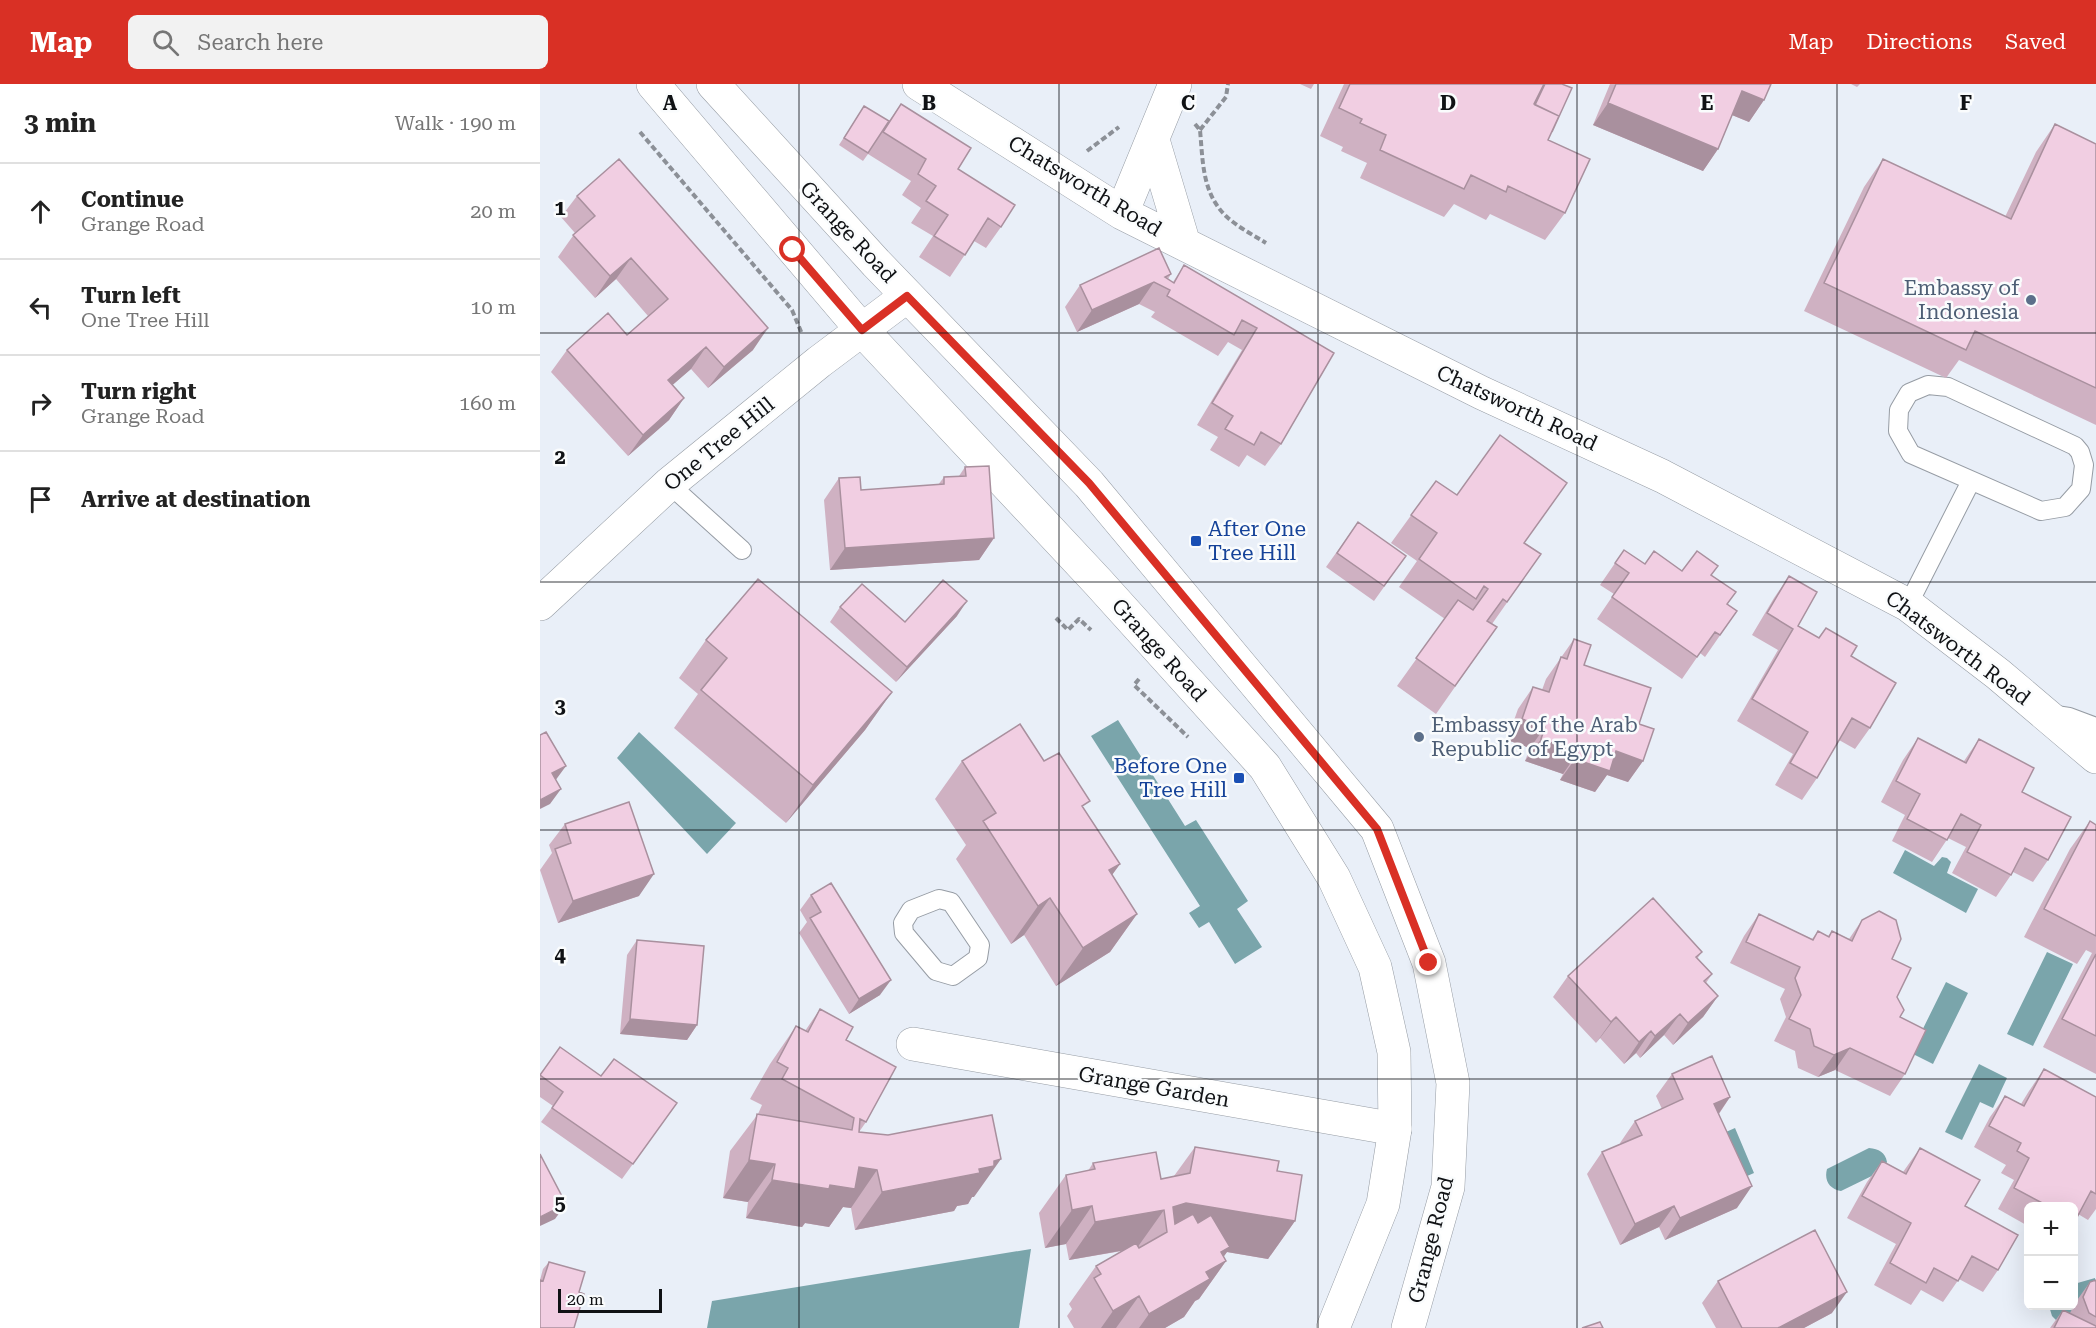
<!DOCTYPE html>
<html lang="en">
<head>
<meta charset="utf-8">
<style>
  body { margin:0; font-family:"Roboto Serif",serif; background:#f2f2f2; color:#222 }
  .controls { position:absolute; right:18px; bottom:18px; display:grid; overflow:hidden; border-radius:9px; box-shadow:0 6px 24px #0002 }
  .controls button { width:54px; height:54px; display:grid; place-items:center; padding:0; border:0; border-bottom:2px solid #e0e0e0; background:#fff; color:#222; font:30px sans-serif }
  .scale { position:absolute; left:18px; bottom:15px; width:104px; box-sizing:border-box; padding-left:6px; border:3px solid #101215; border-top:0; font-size:16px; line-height:21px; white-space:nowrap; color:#101215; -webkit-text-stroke:4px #fafcfd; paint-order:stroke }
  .stop { position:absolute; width:18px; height:18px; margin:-14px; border:4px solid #d93025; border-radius:50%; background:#fff }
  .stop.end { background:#d93025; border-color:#fff; box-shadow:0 2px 6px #0008 }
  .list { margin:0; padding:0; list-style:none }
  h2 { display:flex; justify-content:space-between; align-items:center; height:78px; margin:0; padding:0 24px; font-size:26px }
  h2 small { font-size:20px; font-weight:400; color:#767676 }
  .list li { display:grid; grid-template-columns:39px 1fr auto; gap:18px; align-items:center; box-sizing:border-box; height:96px; padding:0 24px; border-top:2px solid #e0e0e0 }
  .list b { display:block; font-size:22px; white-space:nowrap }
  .list p { margin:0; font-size:20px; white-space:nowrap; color:#767676 }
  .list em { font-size:20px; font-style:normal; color:#767676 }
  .icon { flex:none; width:33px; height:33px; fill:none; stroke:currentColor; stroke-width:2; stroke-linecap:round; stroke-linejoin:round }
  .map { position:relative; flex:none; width:1556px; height:1244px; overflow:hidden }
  header { display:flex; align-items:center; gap:36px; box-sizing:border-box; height:84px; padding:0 30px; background:#d93025; color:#fff }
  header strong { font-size:28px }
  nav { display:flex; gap:33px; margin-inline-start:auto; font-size:21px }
  .search { width:420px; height:54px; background:#f2f2f2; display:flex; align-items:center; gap:15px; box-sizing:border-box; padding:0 21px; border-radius:9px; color:#767676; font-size:22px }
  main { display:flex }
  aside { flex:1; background:#fff }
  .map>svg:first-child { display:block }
</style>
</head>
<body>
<header>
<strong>Map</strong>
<div class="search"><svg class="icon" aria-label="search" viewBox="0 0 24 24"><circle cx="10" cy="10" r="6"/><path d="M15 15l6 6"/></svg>Search here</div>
<nav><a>Map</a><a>Directions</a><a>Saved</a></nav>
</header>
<main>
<aside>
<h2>3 min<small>Walk · 190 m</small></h2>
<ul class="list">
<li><svg class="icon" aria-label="ahead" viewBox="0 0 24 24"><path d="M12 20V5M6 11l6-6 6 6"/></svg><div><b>Continue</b><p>Grange Road</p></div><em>20 m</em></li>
<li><svg class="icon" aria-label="left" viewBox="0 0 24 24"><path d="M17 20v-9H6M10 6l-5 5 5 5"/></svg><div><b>Turn left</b><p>One Tree Hill</p></div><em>10 m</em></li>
<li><svg class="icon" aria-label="right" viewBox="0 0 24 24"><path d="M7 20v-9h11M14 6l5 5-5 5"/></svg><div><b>Turn right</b><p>Grange Road</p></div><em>160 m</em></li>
<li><svg class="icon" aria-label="arrive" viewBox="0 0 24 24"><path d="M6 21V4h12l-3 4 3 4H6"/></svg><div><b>Arrive at destination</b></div></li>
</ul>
</aside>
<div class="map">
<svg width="1556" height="1244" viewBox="0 0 1556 1244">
  <rect width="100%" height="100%" fill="#e9eff8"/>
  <path fill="#7aa5ab" d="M578,636l67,106 11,-6 52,81 -11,8 25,38 -27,17 -26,-42 -10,6 -10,-15 11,-7 -109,-170z
    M99,648l97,91 -29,31 -90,-96z
    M1365,766l29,16 8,-9 5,1 4,4 -4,11 31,16 -12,24 -73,-40z
    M1507,868l26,12 -40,82 -26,-12z
    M1406,898l22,11 -35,71 -22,-11z
    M1439,980l28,14 -14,30 -13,-6 -18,38 -17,-8z
    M1195,1044l19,45 -25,11 -19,-45z
    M1329,1064c10,1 16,4 18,14l-5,9 -41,20c-12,-2 -17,-11 -14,-22z
    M491,1165l-12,79h-312l5,-27z
    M1555,1194l1,23 -28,18 -10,3 -6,-6 -3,-10h25v-22z"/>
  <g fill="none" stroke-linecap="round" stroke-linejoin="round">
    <defs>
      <path id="lane" d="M1388,301l20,2 127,59 5,6 4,13 -3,24 -16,18 -24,4 -130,-57 -13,-23 1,-21 10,-17z
        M129,400l73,66
        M1368,521l63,-124
        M1516,631l13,2 27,10
        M399,815l12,3 29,43 -2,13 -25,18 -17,-5 -32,-38 -1,-10 8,-13z"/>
      <path id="street" d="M379,0l203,129 360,180 180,83 246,129 90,69 98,83
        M613,56l31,104
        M582,129l53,-129
        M0,520l129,-120 150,-122 88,-66
        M373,960l482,85"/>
      <path id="primary" d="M113,0l209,246 236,252 167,185 69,111 41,89 19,85 1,77 -12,75 -50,124
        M173,0l163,179 213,221 288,345 52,134 24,120 -5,104 -40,141"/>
    </defs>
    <use href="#lane" stroke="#969ca4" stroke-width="20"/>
    <use href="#street" stroke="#969ca4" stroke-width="34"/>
    <use href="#primary" stroke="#969ca4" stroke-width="34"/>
    <path stroke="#8c9097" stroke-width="4" stroke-dasharray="6 3" stroke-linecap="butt" d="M655,40l5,6c3,32 2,64 27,87 11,10 26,18 39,26
      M660,46l26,-33 2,-13
      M100,48l152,178 10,24
      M547,67l32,-24
      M516,534l12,12 11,-11 12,11
      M599,595l-5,6 54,52"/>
    <use href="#lane" stroke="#fff" stroke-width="18"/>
    <use href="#street" stroke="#fff" stroke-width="33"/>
    <use href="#primary" stroke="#fff" stroke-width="33"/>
  </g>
  <path fill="#cfb1c2" d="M760,0h14l-3,5z
    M804,0h218l-14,56 17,73 -20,27 -55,-26 -4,6 -32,-16 -10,13 -84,-39 7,-15 -26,-12 2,-4 -23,-11z
    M1070,0h161l-7,16 -15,22 -17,-7 -14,34 -15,22 -110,-46z
    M1311,0h9l-3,3z
    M361,20l57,65 43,58 -15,21 -12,-7 -24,36 -31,-20 14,-21 -22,-13 10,-15 -19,-13 9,-14 -43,-27 -5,7 -24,-16 20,-31 27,11z
    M1515,40l41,20v281l-137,-65 -13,18 -142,-67 60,-124 19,-28 122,58 31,-65z
    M37,112l176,154 -45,38 -17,-19 -19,16 12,13 -15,22 -41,36 -77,-84 16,-22 60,-15 21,-19 -32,-37 -21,19 -37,-41 17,-24 -14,-16z
    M644,181l150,88 -53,91 -16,22 -18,-11 -8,12 -29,-17 8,-13 -21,-12 45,-75 -14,-8 -10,14 -67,-39 4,-5 -16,-8 -62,28 -12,-25 15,-22 91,-11 -3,5 5,3z
    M425,383l29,71 -15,22 -149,10 -6,-70 15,-22 22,12 77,-5 6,-8 15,-1z
    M896,397l105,73 -49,70 5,3 -61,87 -39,-28 48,-67 -46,-32 18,-26 -26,-18z
    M818,438l48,34 -32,45 -48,-34z
    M1084,466l21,14 66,11 16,29 10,7 -32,46 -5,-4 -18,26 -85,-60 17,-25 -14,-9z
    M1249,492l9,50 20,12 8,-10 25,28 19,72 -15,21 -16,-9 -22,38 -15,22 -27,-15 18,-31 -56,-33 41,-71 -26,-15 22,-37z
    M300,523l65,15 52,-6 -61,66 -66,-60z
    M1034,555l10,26 55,59 4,37 -15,21 -21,-7 -12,17 -35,-12 3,-6 -38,-13 5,-13 -23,-8 11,-31 15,-22 9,3 4,-11z
    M166,556l186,52 -27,38 -79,93 -112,-95 24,-34 -19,-16z
    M1378,654l46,23 15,-22 43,53 26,68 -15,22 -20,-10 -17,25 -44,-24 14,-26 -18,-9 -16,24 -40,-21 13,-26 -24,-13 22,-42z
    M422,677h82l40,48 36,55 -8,11 25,39 -27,38 -54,34 -32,-51 -13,9 -55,-85 10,-14 -31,-46z
    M1550,737l6,4v249l-53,-27 49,-94 -6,-3 -9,14 -53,-27 46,-88z
    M25,740l74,72 -81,27 -18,-53 12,-17 -3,-8z
    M271,811l69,100 -31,19 -50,-81 8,-11 -7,-12z
    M1219,830l53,25 6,-8 10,5 4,-5 17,8 13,-19 30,39 8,58 5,57 -15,22 -55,-26 -17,7 -20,-9 -3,-17 -21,-10 12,-24 -6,-18 5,-10 -55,-26 14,-27z
    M97,856l60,85 -10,15 -67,-6 7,-79z
    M1162,868l-5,7 15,15 -6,9 12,13 -15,21 -30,28 -9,-10 -24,23 -4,-5 -12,11 -24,-26 -4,5 -43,-46 15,-21z
    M280,925l26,31 20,82 -7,10 115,65h-2l-4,7 -11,2 -3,5 -99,19 -4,-22 -8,-1 -14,20 -24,-4 -3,4 -56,-9 2,-16 -25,-4 7,-47 28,-37 4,-9 -12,-6 20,-35 26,-38 9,5z
    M1504,985l52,28v112l-8,11 -10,-6 -5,9v-17h-45v20l-30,-17 16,-29 -13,-7 5,-8 -32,-18 16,-30 15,-21 16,8 8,-13z
    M1132,990l58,23 -11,17 18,94 -72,32 -6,-13 -39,18 -33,-71 15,-22 19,-8 -1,-1 15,-22 27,-12 -6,-13z
    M0,991l61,1 76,27 -55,76 -81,-57 12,-16 -13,-9z
    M655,1063l82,24 18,50 -27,38 -41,-7 -4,5 3,4 -27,38 -4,2 -11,16 -19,11h-91l-7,-12 5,-7 -3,-5 27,-38 26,-15 -53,9 -3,-16 -21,4 -6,-35 27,-38 22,-4 5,-8 68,16 13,-3z
    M1380,1064l45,58 33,64 -15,22 -24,-13 -16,23 -22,-12 -10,15 -37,-20 22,-41 -49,-26 20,-36 15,-21 21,11z
    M9,1178l30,30 -39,-12 3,-11z
    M1556,1196v48h-46l13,-18 7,3 5,-10 15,-21z
    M1178,1197l114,32 -28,15h-88l-14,-25z"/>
  <path fill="#a9909e" d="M1202,7l22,9 -15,22 -22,-9z
    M1068,19l110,46 -15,22 -110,-46z
    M91,174l-15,21 -21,19 15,-22z
    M614,198l-15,22 -62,28 15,-22z
    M228,244l-15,22 -45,38 16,-21z
    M166,263l-15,22 -38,33 15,-22z
    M144,314l-15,22 -41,36 15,-21z
    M454,454l-15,22 -149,10 15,-22z
    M427,517l-10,15 -61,66 11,-15z
    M352,608l-27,38 -79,93 27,-38z
    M982,635l23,8 -15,21 -23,-8z
    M1001,655l37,13 -15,22 -38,-13z
    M1076,667l27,10 -15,21 -21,-7 -12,17 -35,-12 15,-21z
    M26,682l-11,15 -3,-8z
    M21,705l-11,15 -10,5v-9z
    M580,780l-27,37 16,-31z
    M114,790l-15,22 -81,27 15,-22z
    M510,814l-26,37 -13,9 27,-38z
    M597,830l-27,38 -54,34 27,-38z
    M351,896l-11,15 -31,19 10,-15z
    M1178,912l-15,21 -30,28 15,-22z
    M1140,930l-16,21 -24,23 15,-22z
    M1076,933l-16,21 -4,5 15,-21z
    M90,935l67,6 -10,15 -67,-6z
    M1111,947l-15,22 -12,11 15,-22z
    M1310,964l-15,22 -17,7 16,-22z
    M1190,1013l-15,22 -1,-15z
    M461,1075l-27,38h-2l-4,7 -11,2 -3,5 -99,19 27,-38 97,-23 15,-8z
    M209,1076l26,4 -27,38 -25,-4z
    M319,1083l18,3 -26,38 -8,-1 -14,20 -24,-4 -3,4 -56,-9 26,-38 58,5z
    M1212,1102l-15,22 -72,32 15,-22z
    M646,1119l109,18 -27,38 -41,-7 -10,14 9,-5 -27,38 -4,2 -11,16 -19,11h-26l10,-14 24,-107z
    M26,1120l-11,15 -15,7v-9z
    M552,1122l-26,38 -21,4 27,-38z
    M1134,1122l-15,21 -39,18 15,-21z
    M624,1126l-27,38 -68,12 26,-38z
    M1307,1208l-15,21 -28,15h-26z
    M599,1212l-23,32h-15l12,-17z"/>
  <path fill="#f1cee2" stroke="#a9909e" stroke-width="1.5" d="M810,0h194l-10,20 25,12 -11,24 42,19 -25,54 -57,-27 -2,6 -35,-17 -7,14 -84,-39 6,-15 -26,-12 2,-4 -23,-11z
    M1005,0h17l10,4 -20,44 7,-16 -24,-11z
    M1076,0h155l-7,16 -22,-9 -24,58 -110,-46z
    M361,20l70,44 -13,21 57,36 -14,22 -13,-9 -23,37 -31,-19 14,-21 -22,-14 10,-15 -18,-12 8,-15 -43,-27z
    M324,22l25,15 -21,32 -24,-15z
    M1515,40l41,20v244l-121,-57 -9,19 -142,-67 59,-124 128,60z
    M79,75l149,169 -44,39 -18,-20 -38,33 16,18 -41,37 -76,-85 41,-37 19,22 41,-36 -37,-41 -21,18 -37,-41 22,-19 -18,-20z
    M619,164l12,26 -6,3 9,6 10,-18 150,88 -53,91 -20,-12 -7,13 -29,-16 8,-13 -21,-13 45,-75 -15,-8 -8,15 -67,-39 3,-6 -16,-8 -62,28 -12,-25z
    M960,351l67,48 -43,60 17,11 -34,48 -4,-3 -16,22 10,6 -42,59 -39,-28 42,-58 15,10 15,-21 -4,-3 -8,13 -57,-40 18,-26 -26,-18 25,-34 21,14z
    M449,382l5,72 -149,10 -6,-70 21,-1 1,13 83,-6v-7l22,-1 -1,-9z
    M818,438l48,34 -22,30 -47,-33z
    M1084,466l21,14 9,-13 28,20 15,-20 21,15 -7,9 25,17 -9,12 10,7 -17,24 -5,-3 -18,25 -85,-60 17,-24 -14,-10z
    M1249,492l28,16 -19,34 21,12 7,-10 31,18 -6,10 45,27 -26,45 -18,-10 -35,60 -27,-15 18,-31 -56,-33 41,-70 -26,-16z
    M218,495l134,113 -79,93 -112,-95 26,-32 -21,-18z
    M403,496l24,21 -60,66 -67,-60 22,-23 43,38z
    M1034,555l17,6 -7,20 67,23 -12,36 15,5 -11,32 -27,-10 -6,20 -35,-12 3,-7 -37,-13 4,-12 -23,-8 11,-32 16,5 12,-35 6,2z
    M480,640l24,37 15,-8 31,48 -8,5 38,58 -11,6 28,44 -54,34 -33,-50 -12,8 -55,-85 13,-8 -34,-52z
    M6,648l20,34 -14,7 9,16 -21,11v-65z
    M1378,654l48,25 13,-24 55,29 -12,24 49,25 -23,43 -23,-12 -14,27 -44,-23 14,-27 -20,-11 -14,26 -40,-21 13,-25 -24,-13z
    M89,718l25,72 -81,27 -18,-52 16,-6 -6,-19z
    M1550,737l6,4v111l-52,-27z
    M291,799l60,97 -32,19 -49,-81 11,-6 -10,-17z
    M1113,814l49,54 -6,5 16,17 -8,7 14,15 -30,27 -8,-9 -25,22 -4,-5 -12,11 -23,-25 -5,5 -43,-46z
    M1339,827l17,9 5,19 -9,20 19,9 -14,29 7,13 -4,7 26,13 -21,44 -55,-26 -16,7 -20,-9 -4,-17 -21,-10 12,-24 -6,-17 5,-11 -54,-25 13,-28 54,26 5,-9 11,6 3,-6 20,10 10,-21z
    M97,856l67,6 -7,79 -67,-6z
    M1556,870v82l-34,-17z
    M280,925l33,18 -7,13 50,27 -30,55 -6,-3 -1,13 29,3 104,-20 9,44 -7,2v5l-15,3 1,4 -98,19 -5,-22 -18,-3 -4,22 -25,-4 -1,4 -57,-9 3,-16 -26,-4 8,-46 95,16 2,-12 -72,-39 6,-11 -11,-6 19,-36 12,6z
    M20,963l41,29 13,-17 63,44 -44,61 -81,-56 11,-16 -23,-17z
    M1172,972l18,41 -16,7 38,82 -72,32 -6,-12 -39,18 -33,-72 40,-17 -7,-14 48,-22 -11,-25z
    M1504,985l52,28v97l-5,-3 -16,30 -2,-1v-14h-25l-34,-18 15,-30 -12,-7 4,-8 -32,-17 16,-30 19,10z
    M655,1063l84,14 -2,10 25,4 -7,46 -109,-18 -13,4 2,17 18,-10 5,9 13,-8 19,32 -9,5 5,9 -20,11 4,7 -61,35 -10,-18 -26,15 -19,-33 7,-4 -5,-8 40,-23 3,5 28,-16 -3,-22 -69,12 -3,-16 -20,4 -6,-35 29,-6 -2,-6 63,-11 5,27 29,-6z
    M1380,1064l60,32 -15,26 53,29 -20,35 -26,-14 -14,25 -24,-13 -8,15 -36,-20 21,-40 -49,-27 20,-35 24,13z
    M0,1070l26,50 -26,13z
    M1275,1146l32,62 -69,36h-36l-24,-47z
    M9,1178l36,10 -6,20 5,2 -10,34h-34v-48l3,1z
    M1556,1196v37l-7,-4 -6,-16 7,-15z
    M1523,1226l33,16v2h-42z
    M1060,1238l3,6h-21z"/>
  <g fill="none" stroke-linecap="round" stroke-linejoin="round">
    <path stroke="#d93025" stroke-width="8" d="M253,166l69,80 45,-34 182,187 288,346 52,134"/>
  </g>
  <path fill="none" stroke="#101215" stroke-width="1.5" stroke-opacity="0.55" d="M259,0v1244M519,0v1244M778,0v1244M1037,0v1244M1297,0v1244M0,249h1556M0,498h1556M0,746h1556M0,995h1556"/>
  <g fill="#5c6f8a" stroke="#fafcfd" stroke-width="2">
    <circle cx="1491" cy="216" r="6"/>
    <circle cx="879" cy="653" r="6"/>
  </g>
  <g fill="#1a4fb4" stroke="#fafcfd" stroke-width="2">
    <rect x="650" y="451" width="12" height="12" rx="3"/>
    <rect x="693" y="688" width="12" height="12" rx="3"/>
  </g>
  <g text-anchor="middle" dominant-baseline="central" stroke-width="5" stroke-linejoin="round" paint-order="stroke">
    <g font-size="21" fill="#101215" stroke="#fafcfd">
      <text transform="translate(545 102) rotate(31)">Chatsworth Road</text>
      <text transform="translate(308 148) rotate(47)">Grange Road</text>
      <text transform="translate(977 324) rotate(25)">Chatsworth Road</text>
      <text transform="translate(179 360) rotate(-39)">One Tree Hill</text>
      <text transform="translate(1418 564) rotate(37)">Chatsworth Road</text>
      <text transform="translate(619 566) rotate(48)">Grange Road</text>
      <text transform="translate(614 1003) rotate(10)">Grange Garden</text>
      <text transform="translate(891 1156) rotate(-76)">Grange Road</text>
    </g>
    <g font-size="21" fill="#4e5e75" stroke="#fafcfd" text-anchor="end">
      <text x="1479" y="204">Embassy of<tspan x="1479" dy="24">Indonesia</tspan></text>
      <text x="891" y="641" text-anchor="start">Embassy of the Arab<tspan x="891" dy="24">Republic of Egypt</tspan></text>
    </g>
    <g font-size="21" fill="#164399" stroke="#fafcfd" text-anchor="start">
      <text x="668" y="445">After One<tspan x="668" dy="24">Tree Hill</tspan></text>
      <text x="687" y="682" text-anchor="end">Before One<tspan x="687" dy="24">Tree Hill</tspan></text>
    </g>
  </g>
  <g font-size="20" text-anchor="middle" font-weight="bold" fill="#101215" stroke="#fafcfd" stroke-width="5" stroke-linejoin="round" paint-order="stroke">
    <text x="130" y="26">A</text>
    <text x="389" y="26">B</text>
    <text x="648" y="26">C</text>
    <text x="908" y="26">D</text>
    <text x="1167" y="26">E</text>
    <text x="1426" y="26">F</text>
    <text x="20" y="131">1</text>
    <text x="20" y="380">2</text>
    <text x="20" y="629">3</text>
    <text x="20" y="878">4</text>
    <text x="20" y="1126">5</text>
  </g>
</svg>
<div class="controls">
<button>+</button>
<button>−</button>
</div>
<div class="scale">20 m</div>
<div class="stop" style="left:253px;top:166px"></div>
<div class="stop end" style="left:889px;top:879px"></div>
</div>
</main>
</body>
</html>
